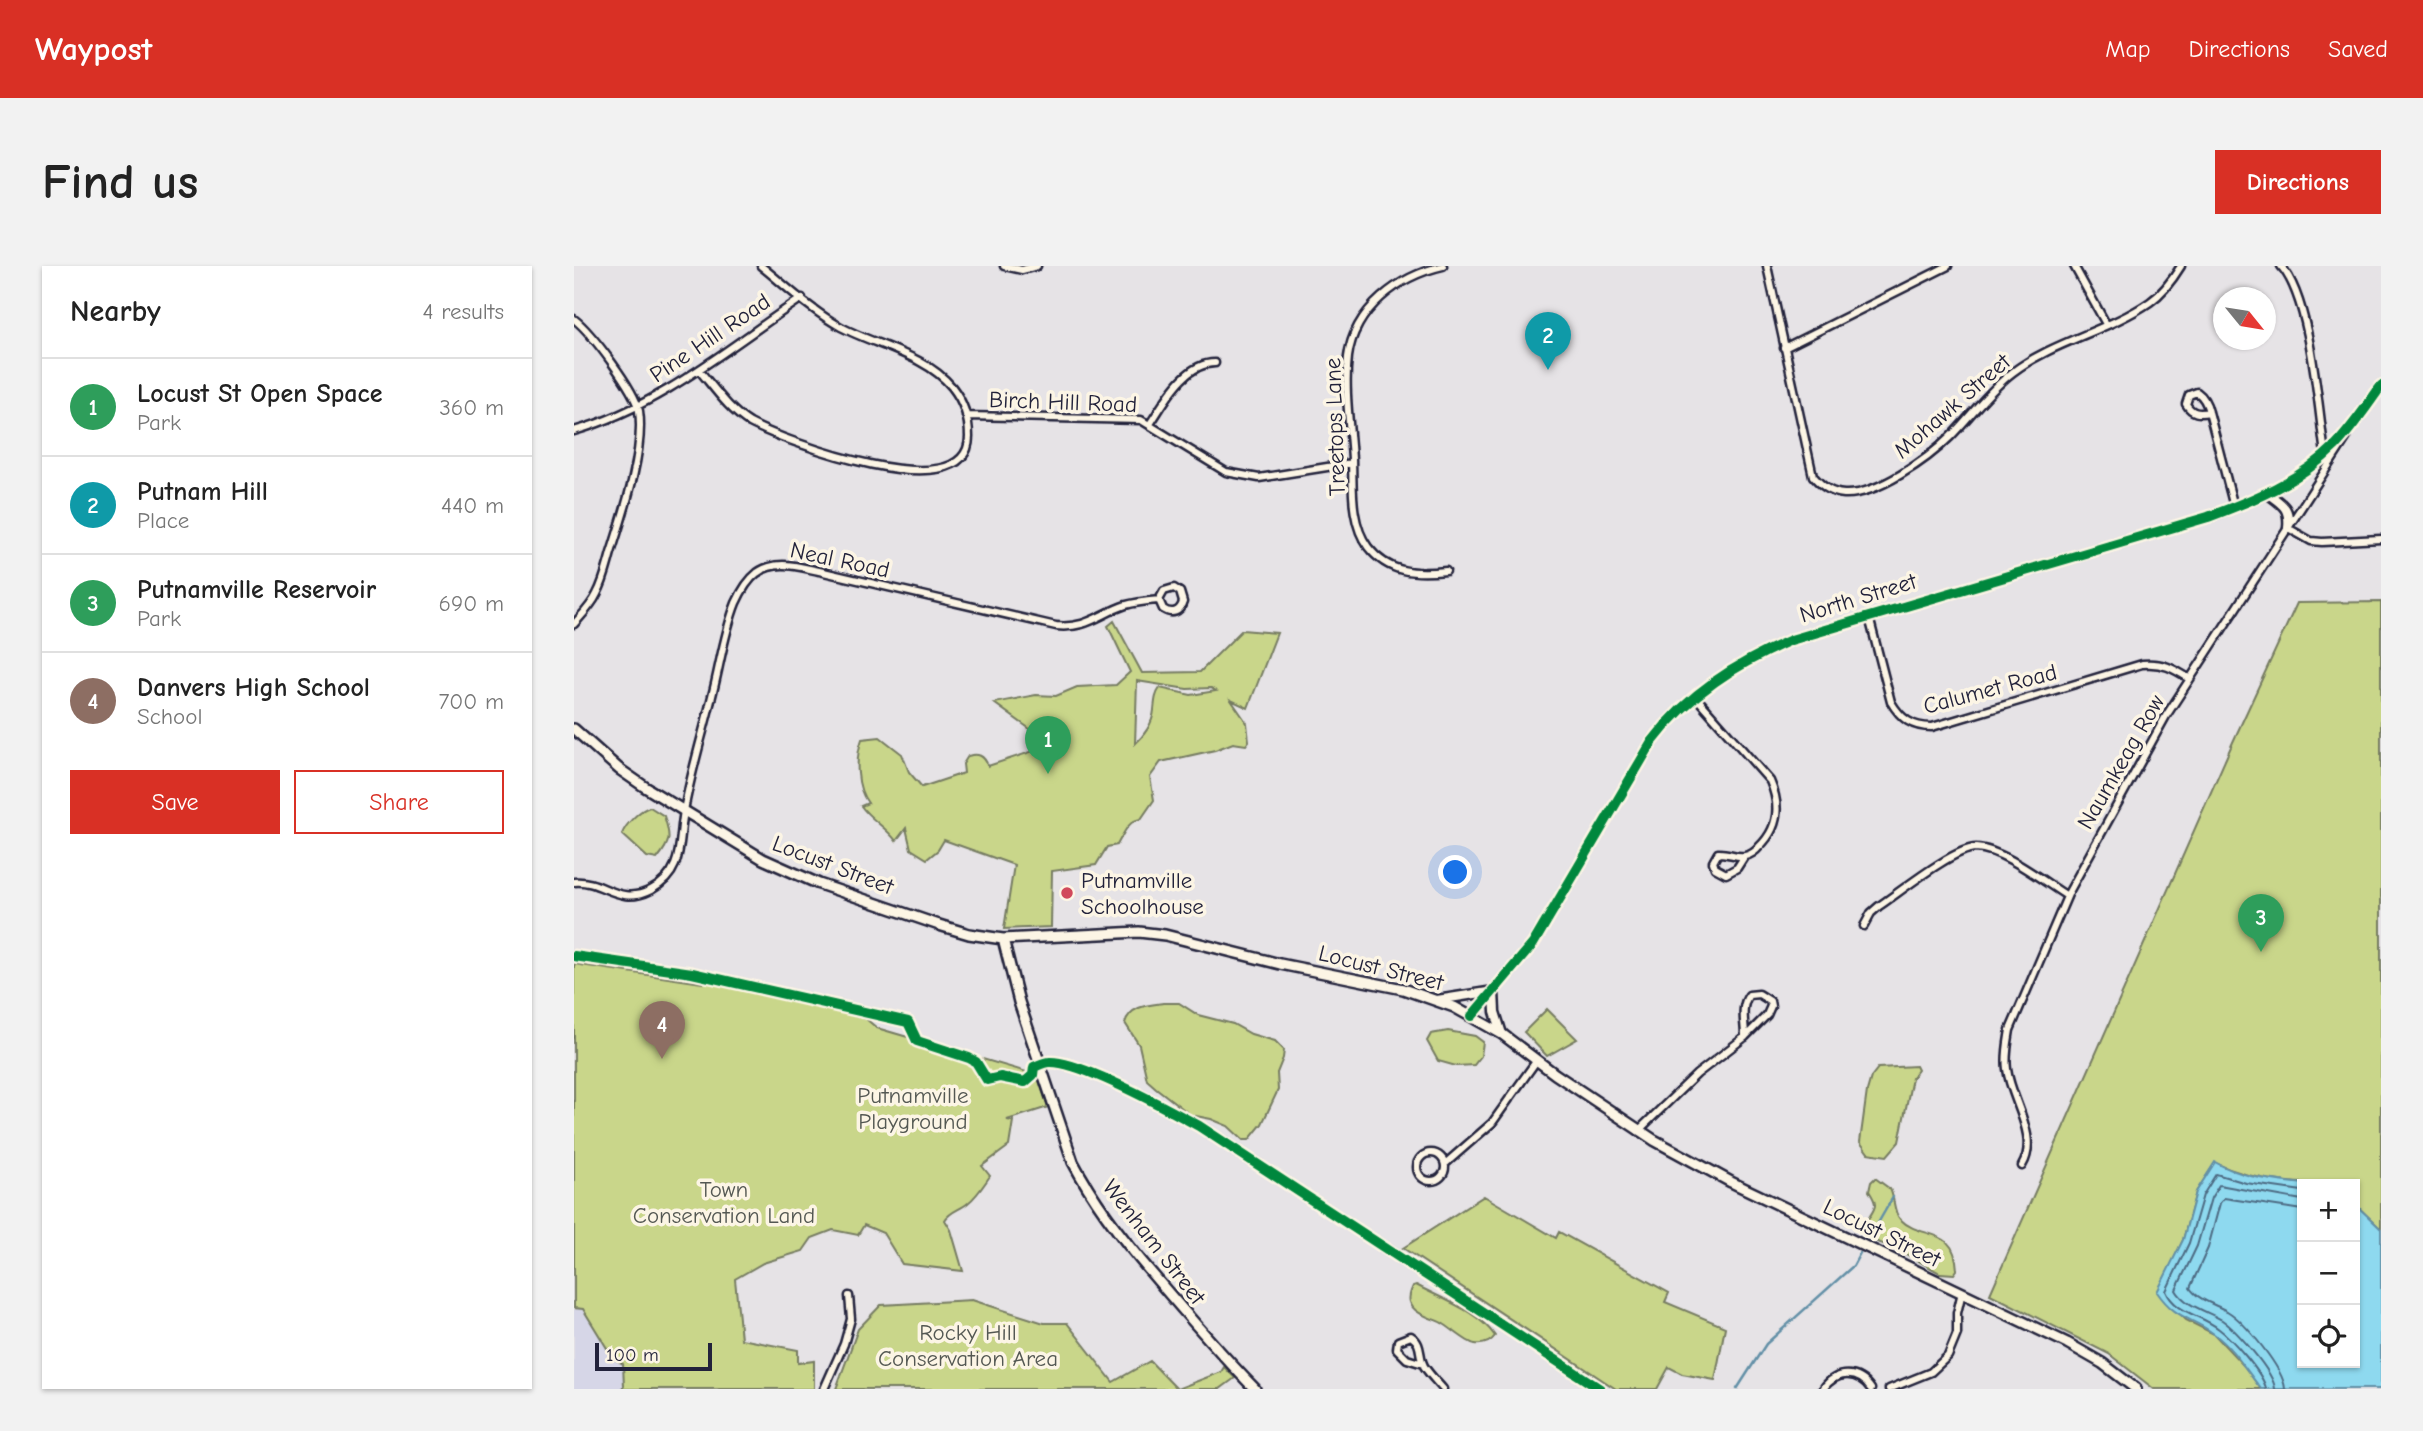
<!DOCTYPE html>
<html lang="en">
<head>
<meta charset="utf-8">
<style>
  body { margin:0; font-family:"Comic Neue",sans-serif; background:#f2f2f2; color:#222 }
  .controls { position:absolute; right:21px; bottom:21px; display:grid; overflow:hidden; border-radius:0px; box-shadow:0 2px 5px #0004 }
  .controls button { width:63px; height:63px; display:grid; place-items:center; padding:0; border:0; border-bottom:2px solid #e0e0e0; background:#fff; color:#222; font:35px sans-serif }
  .compass { position:absolute; left:1639px; top:21px; width:63px; height:63px; border-radius:50%; background:#fff; box-shadow:0 2px 5px #0004; rotate:120deg }
  .scale { position:absolute; left:21px; bottom:18px; width:117px; box-sizing:border-box; padding-left:7px; border:4px solid #22223b; border-top:0; font-size:19px; line-height:24px; white-space:nowrap; color:#22223b; -webkit-text-stroke:5px #fcf5e5; paint-order:stroke }
  .you { position:absolute; left:882px; top:607px; width:24px; height:24px; margin:-18px; border:5px solid #fff; border-radius:50%; background:#1a73e8; box-shadow:0 0 0 10px #1a73e833 }
  .badge { display:grid; place-items:center; width:46px; height:46px; border-radius:50%; background:#d93025; color:#fff; font-size:23px; font-weight:700 }
  .pin { position:absolute; translate:-50% -58px; filter:drop-shadow(0 2px 4px #0008) }
  .pin::after { content:''; position:absolute; top:37px; width:24px; height:21px; background:inherit; clip-path:polygon(0 0,100% 0,50% 100%) }
  .list { margin:0; padding:0; list-style:none }
  h2 { display:flex; justify-content:space-between; align-items:center; height:91px; margin:0; padding:0 28px; font-size:30px }
  h2 small { font-size:23px; font-weight:400; color:#767676 }
  .list li { display:grid; grid-template-columns:46px 1fr auto; gap:21px; align-items:center; box-sizing:border-box; height:98px; padding:0 28px; border-top:2px solid #e0e0e0 }
  .list b { display:block; font-size:26px; white-space:nowrap }
  .list p { margin:0; font-size:23px; white-space:nowrap; color:#767676 }
  .list em { font-size:23px; font-style:normal; color:#767676 }
  .actions { display:flex; gap:14px; padding:21px 28px }
  .actions a { flex:1; padding:16px 0; border:2px solid #d93025; border-radius:0px; text-align:center; font-size:24px; color:#d93025 }
  .actions .main { background:#d93025; color:#fff }
  .icon { flex:none; width:38px; height:38px; fill:none; stroke:currentColor; stroke-width:2; stroke-linecap:round; stroke-linejoin:round }
  .map { position:relative; flex:none; width:1807px; height:1123px; overflow:hidden; border-radius:0px }
  header { display:flex; align-items:center; gap:42px; box-sizing:border-box; height:98px; padding:0 35px; background:#d93025; color:#fff }
  header strong { font-size:33px }
  nav { display:flex; gap:38px; margin-inline-start:auto; font-size:24px }
  .intro { display:flex; align-items:center; justify-content:space-between; box-sizing:border-box; height:168px; padding:0 42px }
  h1 { margin:0; font-size:49px }
  .button { padding:18px 32px; border-radius:0px; background:#d93025; color:#fff; font-size:24px; font-weight:700 }
  main { display:flex; gap:42px; padding:0 42px }
  aside { flex:1; background:#fff; border-radius:0px; box-shadow:0 2px 5px #0004 }
  .map>svg:first-child { display:block }
</style>
</head>
<body>
<header>
<strong>Waypost</strong>
<nav><a>Map</a><a>Directions</a><a>Saved</a></nav>
</header>
<div class="intro"><h1>Find us</h1><a class="button">Directions</a></div>
<main>
<aside>
<h2>Nearby<small>4 results</small></h2>
<ul class="list">
<li><span class="badge" style="background:#2e9e5b">1</span><div><b>Locust St Open Space</b><p>Park</p></div><em>360 m</em></li>
<li><span class="badge" style="background:#0f9aa8">2</span><div><b>Putnam Hill</b><p>Place</p></div><em>440 m</em></li>
<li><span class="badge" style="background:#2e9e5b">3</span><div><b>Putnamville Reservoir</b><p>Park</p></div><em>690 m</em></li>
<li><span class="badge" style="background:#8d6e63">4</span><div><b>Danvers High School</b><p>School</p></div><em>700 m</em></li>
</ul>
<div class="actions"><a class="main">Save</a><a>Share</a></div>
</aside>
<div class="map">
<svg width="1807" height="1123" viewBox="0 0 1807 1123">
  <rect width="100%" height="100%" fill="#e6e3e6"/>
  <filter id="ink" filterUnits="userSpaceOnUse"><feTurbulence type="fractalNoise" baseFrequency=".0143" numOctaves="2"/><feDisplacementMap in="SourceGraphic" scale="14" xChannelSelector="R" yChannelSelector="G"/><feConvolveMatrix kernelMatrix="1 2 1 2 8 2 1 2 1" color-interpolation-filters="sRGB"/></filter>
  <g filter="url(#ink)">
    <path fill="#d6d6e7" d="M0,1011l29,50 33,62h-62z"/>
    <path fill="#c9d68a" stroke="#767c62" stroke-width="2" fill-rule="evenodd" d="M1807,336v627l-26,-25v-20c-48,0 -97,0 -140,-21l-19,29 -13,48 -25,52 28,28 28,14 30,32 17,23h-107l-45,-35 -119,-60 243,-552 64,-139z
      M540,355l28,52 58,-1 42,-42 35,3 -29,75 -17,-8 16,23 2,18 -3,4 -13,-2 -18,7 -54,12 -11,15 4,23 -13,19c-13,1 -18,16 -24,26l-10,2 -11,18 -44,6 -1,56 -47,2 10,-64 -70,-25 -6,10 -11,9 -16,-10 -5,-21 -10,13c-10,-14 -25,-21 -35,-35l7,-3c-12,-15 -13,-45 -6,-64l18,-2 22,17 7,18 13,15 42,-14 -1,-9 5,-8c10,-3 16,-1 20,10l64,-21 -58,-42 42,-8 20,1 21,-9 39,-2 14,-13 -22,-46zM563,415l50,8 24,-1 5,3 -25,4 -31,-7c-5,7 -5,13 -6,22 -1,13 -10,26 -19,34z
      M76,541l14,9c7,21 7,26 -7,43l-10,-2 -25,-23c4,-10 17,-24 28,-27z
      M0,698l128,19 -4,-7 168,43 11,9 160,47 11,32 -41,13 6,1 -4,25 -27,20 8,10c-7,10 -13,20 -22,27 -8,7 -18,8 -23,17l6,10 12,41 -61,-7 -19,-31 -19,-8 -6,10 -25,-5 -21,8 -9,13 -40,12 -28,16 6,60 57,11v13l16,-2v28h-193l3,-3 -1,-22 -10,-6 -30,-49 -9,-1z
      M589,737h16l19,12 35,9 18,10 24,7 9,9 -1,8 -6,15 1,17 -16,34 -13,16h-6l-15,-14 -17,-7 -20,-4 -35,-27 -9,-8 -8,-35 -14,-22c5,-17 23,-18 38,-20z
      M973,743l30,30 -30,17 -23,-24z
      M874,765l27,5 8,6 -2,14 -7,9 -18,1 -18,-5 -11,-20 4,-7z
      M1342,800l2,4 -6,8 -13,64 -12,14 -19,-3 -8,-11 7,-51 4,-14 7,-9z
      M1301,912l15,11c5,9 3,23 10,30 21,22 55,5 57,51l-3,4 -14,-1 -45,-25 -18,-6 -10,-10 -1,-9c8,-16 14,-15 3,-32l2,-9z
      M910,930l72,42 3,-6 110,61 -4,9 60,25 -10,53 -33,-6 -13,-7 -12,22h-41l-213,-141z
      M842,1019c26,14 62,26 79,51 -5,7 -12,9 -20,8 -8,-1 -24,-16 -33,-21 -10,-5 -29,-9 -32,-21 -2,-5 1,-11 3,-16z
      M398,1034l72,23h23l46,59 37,-21 27,28 44,-17 3,-5 11,11 -15,11h-384l22,-60 23,-24z"/>
    <path fill="#8ed9ef" stroke="#6390a7" stroke-width="2" d="M1641,896c26,16 58,18 88,22l-1,179h53v-159l26,25v160h-120c-14,-18 -28,-41 -47,-55 -22,-17 -38,-14 -57,-42l26,-52 13,-48z"/>
    <g fill="none" stroke-linecap="round" stroke-linejoin="round">
      <path stroke="#4d6b83" stroke-width="2" d="M1692,1123c-2,-15 -35,-51 -47,-60 -17,-14 -44,-16 -53,-38l23,-48 14,-48 13,-21 30,9 56,8
        M1701,1123c-1,-17 -39,-59 -53,-69 -15,-9 -37,-14 -46,-30l21,-44 14,-48 8,-13 83,15
        M1711,1123c-1,-20 -41,-68 -58,-78 -13,-7 -29,-11 -37,-23l18,-40 12,-45 4,-5 78,12"/>
      <path stroke="#6390a7" stroke-width="2.5" d="M1296,971l23,-40
        M1163,1123l29,-45 87,-78 7,-13"/>
      <defs>
        <path id="minor" d="M430,0l18,4 15,-4
          M869,0c-44,10 -89,43 -95,91 -4,32 2,69 4,102 1,28 -2,64 16,88 21,27 48,27 78,24
          M1193,0l46,210c8,9 17,17 31,18 32,2 84,-35 106,-57 21,-21 39,-47 63,-65 41,-31 95,-41 137,-70 13,-9 23,-23 31,-36
          M1500,0l32,58
          M1707,0c30,33 37,141 44,188
          M0,53c17,13 61,71 65,92 6,39 -16,104 -28,142 -4,14 -7,28 -14,41 -5,11 -15,21 -23,30
          M1210,82l164,-82
          M125,104c16,19 30,40 51,53 34,18 218,88 219,14 0,-18 -6,-36 -17,-50 -26,-32 -75,-41 -111,-60 -29,-16 -55,-41 -80,-61
          M1635,146c-10,2 -17,2 -23,-8l3,-9 8,-3c7,5 10,11 12,20l25,95
          M392,150l175,4 85,52 33,6 93,-15
          M576,158c15,-22 34,-61 65,-61
          M0,165c85,-24 155,-84 228,-133
          M1714,262l23,13 11,1 59,-3
          M1295,351l22,85c10,17 21,25 41,25l210,-63c20,-2 31,4 48,15
          M1121,430l75,85c11,25 9,47 -11,66 -3,4 -9,8 -14,9 -8,2 -18,-4 -27,-3l-5,9 2,6 11,6 11,-6 7,-11
          M0,616c29,-3 44,25 77,8 34,-18 27,-48 33,-79 7,-39 19,-77 28,-115 8,-30 12,-63 24,-93 5,-11 12,-23 21,-30 19,-14 42,-6 62,-2l237,55c31,3 43,-12 70,-21 10,-3 22,-4 33,-5l4,9c9,6 17,3 20,-7l-3,-10 -6,-4 -10,3 -5,9
          M1290,660l7,-13 8,-7c21,-14 75,-58 97,-58 27,1 68,34 91,48
          M1064,865l59,-57 48,-37 22,-22 4,-9 -1,-5 -11,-7 -10,1c-9,12 -4,27 -4,42
          M843 901a14 14 0 1 1 28 0a14 14 0 1 1-28 0Z
          M871,898l47,-41 45,-63
          M1448,900c18,-30 -11,-65 -15,-97 -2,-13 1,-26 3,-39l59,-138 97,-176 181,-279
          M849,1098l-16,-5 -10,-10 1,-8 13,-5c12,8 7,19 13,30 5,8 13,16 19,23
          M250,1123l20,-45 7,-25 -2,-23
          M1249,1123c13,-19 35,-19 48,0
          M1315,1123l42,-17 17,-16 9,-22v-21l5,-21"/>
        <path id="tertiary" d="M1693,227c16,12 23,14 21,35
          M863,734l57,-9 1,21 7,22
          M898,750l61,-72 119,-202c37,-49 84,-78 139,-102l417,-123c46,-17 92,-36 127,-71 17,-18 32,-40 46,-60"/>
        <path id="secondary" d="M0,463l45,40 26,18 118,72 56,25 120,41 30,9 34,5 136,-7 26,3 115,29 123,25 51,18 48,27 53,40 99,66 77,42 336,161 35,20 34,26
          M429,673l16,63 54,160c22,42 50,78 81,114 33,39 66,77 101,113"/>
      </defs>
      <use href="#minor" stroke="#22223b" stroke-width="11"/>
      <use href="#tertiary" stroke="#22223b" stroke-width="13"/>
      <use href="#secondary" stroke="#22223b" stroke-width="14"/>
      <use href="#minor" stroke="#fcf5e5" stroke-width="6"/>
      <use href="#tertiary" stroke="#fcf5e5" stroke-width="8"/>
      <use href="#secondary" stroke="#fcf5e5" stroke-width="9"/>
      <defs>
        <path id="cycleway" d="M0,690l118,17 216,49 9,19 52,17 7,4 11,18 13,-3 25,5 8,-7 1,-8c5,-2 11,-5 15,-5 30,-2 121,48 150,64l401,263
          M898,750l61,-72 119,-202c37,-49 84,-78 139,-102l417,-123c46,-17 92,-36 127,-71 17,-18 32,-40 46,-60"/>
      </defs>
      <use href="#cycleway" stroke="#fcf5e5" stroke-width="15"/>
      <use href="#cycleway" stroke="#00873e" stroke-width="10"/>
    </g>
  </g>
  <circle fill="#d1495b" stroke="#fcf5e5" stroke-width="2.5" cx="493" cy="627" r="7"/>
  <g text-anchor="middle" dominant-baseline="central" stroke-width="7" stroke-linejoin="round" paint-order="stroke">
    <g font-size="23" fill="#22223b" stroke="#fcf5e5">
      <text transform="translate(136 72) rotate(-34)">Pine Hill Road</text>
      <text transform="translate(489 136) rotate(2)">Birch Hill Road</text>
      <text transform="translate(1378 140) rotate(-41)">Mohawk Street</text>
      <text transform="translate(761 161) rotate(-92)">Treetops Lane</text>
      <text transform="translate(266 294) rotate(12)">Neal Road</text>
      <text transform="translate(1284 332) rotate(-17)">North Street</text>
      <text transform="translate(1416 423) rotate(-15)">Calumet Road</text>
      <text transform="translate(1547 496) rotate(-60)">Naumkeag Row</text>
      <text transform="translate(259 599) rotate(21)">Locust Street</text>
      <text transform="translate(807 702) rotate(14)">Locust Street</text>
      <text transform="translate(1308 967) rotate(26)">Locust Street</text>
      <text transform="translate(580 976) rotate(52)">Wenham Street</text>
    </g>
    <g font-size="23" fill="#22223b" stroke="#fcf5e5" text-anchor="start">
      <text x="507" y="614">Putnamville<tspan x="507" dy="26">Schoolhouse</tspan></text>
    </g>
    <g font-size="23" fill="#545853" stroke="#fcf5e5">
      <text x="339" y="829">Putnamville<tspan x="339" dy="26">Playground</tspan></text>
      <text x="150" y="923">Town<tspan x="150" dy="26">Conservation Land</tspan></text>
      <text x="394" y="1066">Rocky Hill<tspan x="394" dy="26">Conservation Area</tspan></text>
    </g>
  </g>
</svg>
<div class="controls">
<button>+</button>
<button>−</button>
<button><svg class="icon" aria-label="locate" viewBox="0 0 24 24"><circle cx="12" cy="12" r="6"/><path d="M12 2v4M12 18v4M2 12h4M18 12h4"/></svg></button>
</div>
<svg class="compass" viewBox="-18 -18 36 36"><path d="M0-13l5 13h-10z" fill="#e53935"/><path d="M0 13l5-13h-10z" fill="#767676"/></svg>
<div class="scale">100 m</div>
<div class="you"></div>
<div class="pin badge" style="left:474px;top:508px;background:#2e9e5b">1</div>
<div class="pin badge" style="left:974px;top:104px;background:#0f9aa8">2</div>
<div class="pin badge" style="left:1687px;top:686px;background:#2e9e5b">3</div>
<div class="pin badge" style="left:88px;top:793px;background:#8d6e63">4</div>
</div>
</main>
</body>
</html>
